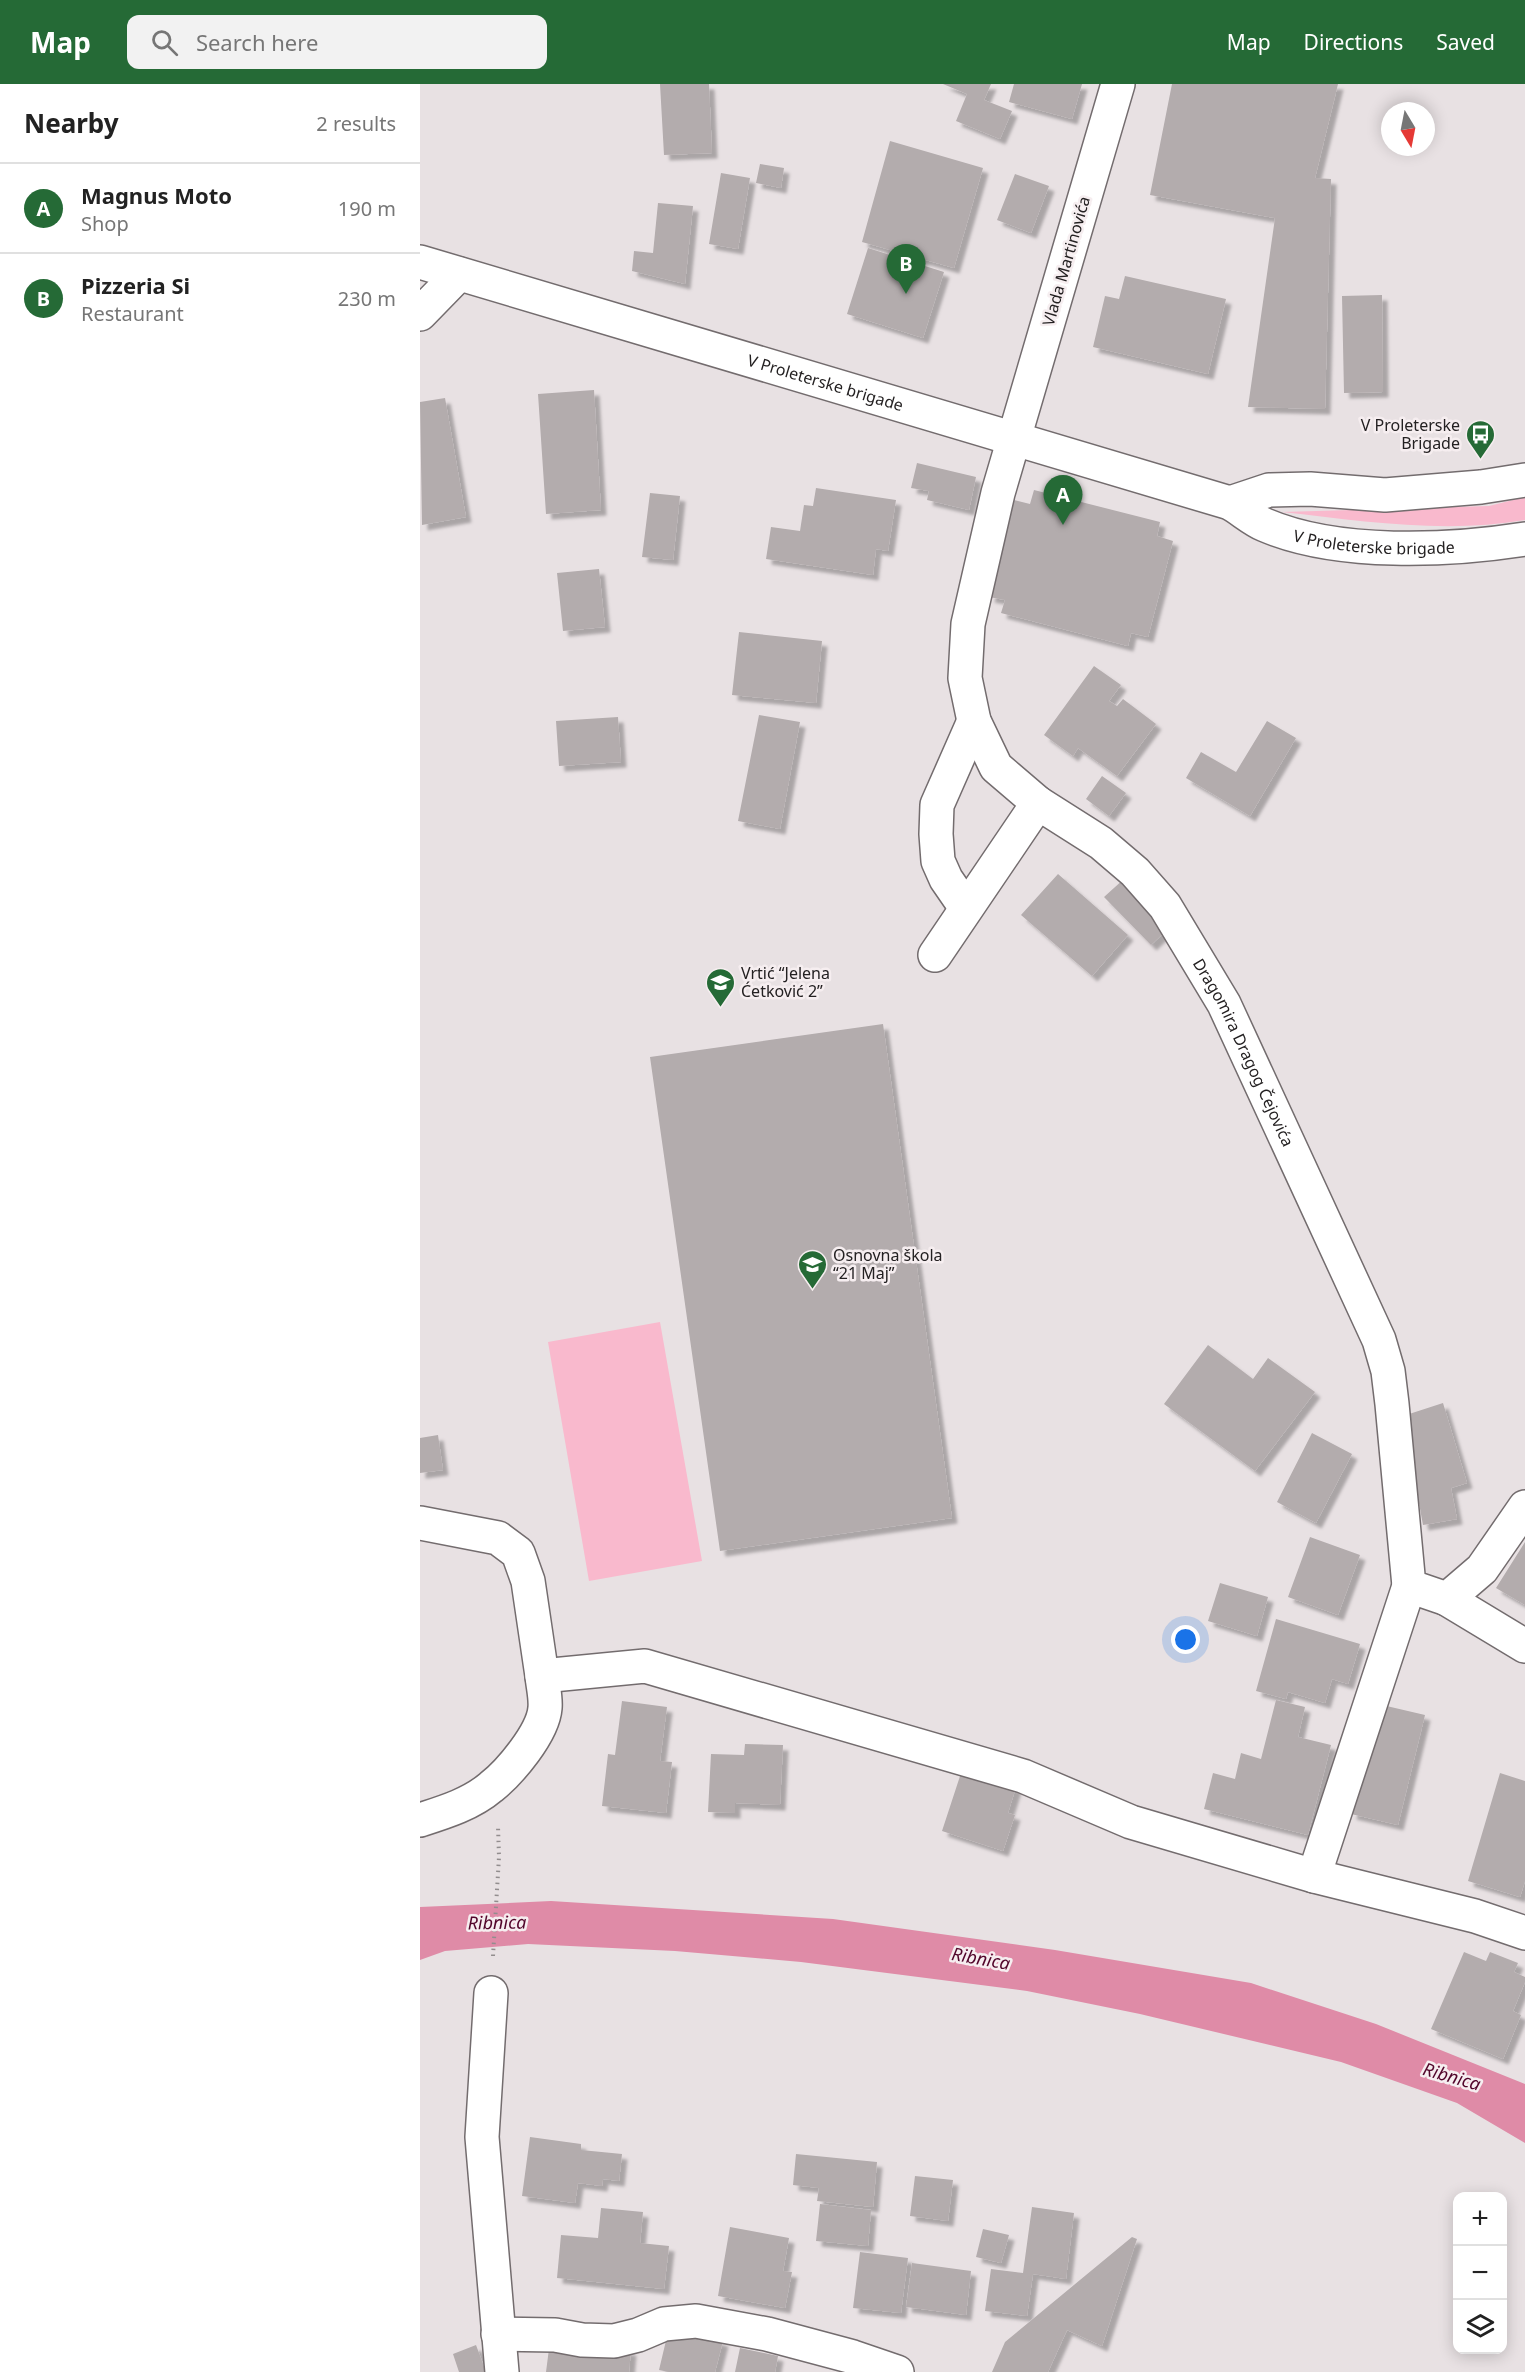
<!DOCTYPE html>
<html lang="en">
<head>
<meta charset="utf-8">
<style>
  body { margin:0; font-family:"Noto Sans",sans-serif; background:#f2f2f2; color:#222 }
  .controls { position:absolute; right:18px; bottom:18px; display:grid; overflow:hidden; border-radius:12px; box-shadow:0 3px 15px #0003 }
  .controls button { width:54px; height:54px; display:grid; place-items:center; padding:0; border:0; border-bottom:2px solid #e0e0e0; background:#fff; color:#222; font:30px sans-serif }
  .compass { position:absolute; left:961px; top:18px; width:54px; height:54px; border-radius:50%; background:#fff; box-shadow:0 3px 15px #0003; rotate:170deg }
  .you { position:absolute; left:766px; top:1556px; width:21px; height:21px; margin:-15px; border:4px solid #fff; border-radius:50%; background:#1a73e8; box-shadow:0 0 0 9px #1a73e833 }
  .badge { display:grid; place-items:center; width:39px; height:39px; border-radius:50%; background:#256a36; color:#fff; font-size:20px; font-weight:700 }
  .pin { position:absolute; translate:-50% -50px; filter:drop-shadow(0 2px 3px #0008) }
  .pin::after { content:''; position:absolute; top:32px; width:21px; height:18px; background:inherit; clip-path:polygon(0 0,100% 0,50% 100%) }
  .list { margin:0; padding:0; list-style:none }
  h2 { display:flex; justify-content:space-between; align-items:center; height:78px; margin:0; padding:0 24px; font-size:26px }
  h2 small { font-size:20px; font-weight:400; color:#767676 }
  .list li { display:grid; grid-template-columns:39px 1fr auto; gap:18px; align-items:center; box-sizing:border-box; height:90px; padding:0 24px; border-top:2px solid #e0e0e0 }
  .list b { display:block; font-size:22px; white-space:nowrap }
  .list p { margin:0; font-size:20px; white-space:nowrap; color:#767676 }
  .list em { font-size:20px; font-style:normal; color:#767676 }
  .icon { flex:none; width:33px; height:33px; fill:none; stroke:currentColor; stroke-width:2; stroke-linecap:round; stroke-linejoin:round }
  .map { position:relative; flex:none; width:1105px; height:2288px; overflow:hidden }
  header { display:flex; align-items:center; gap:36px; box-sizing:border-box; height:84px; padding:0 30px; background:#256a36; color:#fff }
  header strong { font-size:28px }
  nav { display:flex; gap:33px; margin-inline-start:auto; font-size:21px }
  .search { width:420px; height:54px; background:#f2f2f2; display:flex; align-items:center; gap:15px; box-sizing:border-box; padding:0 21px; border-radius:12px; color:#767676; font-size:22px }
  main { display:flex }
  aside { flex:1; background:#fff }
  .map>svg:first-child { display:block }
</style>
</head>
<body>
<header>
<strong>Map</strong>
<div class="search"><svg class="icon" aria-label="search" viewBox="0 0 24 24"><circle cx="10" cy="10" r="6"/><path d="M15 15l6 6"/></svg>Search here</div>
<nav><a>Map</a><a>Directions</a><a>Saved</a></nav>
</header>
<main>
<aside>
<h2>Nearby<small>2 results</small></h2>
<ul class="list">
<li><span class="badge">A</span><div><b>Magnus Moto</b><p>Shop</p></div><em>190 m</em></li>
<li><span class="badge">B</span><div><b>Pizzeria Si</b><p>Restaurant</p></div><em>230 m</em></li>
</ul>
</aside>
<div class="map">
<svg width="1105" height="2288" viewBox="0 0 1105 2288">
  <defs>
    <filter id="shadow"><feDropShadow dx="5.5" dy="5.5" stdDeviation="1.5" flood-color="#0004"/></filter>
  </defs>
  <rect width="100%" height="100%" fill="#e8e1e3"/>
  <path fill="#f9b9cd" d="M1105,413v23c-80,14 -163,1 -243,-8l207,-6z
    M240,1238l42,239 -113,20 -41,-239z"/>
  <path fill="#df8ba7" d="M131,1817l282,18 222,31 196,33 125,41 149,60v59l-68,-40 -116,-41 -201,-48 -113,-23 -226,-29 -126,-11 -147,-7 -83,7 -25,9v-53z"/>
  <path fill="#b3acad" filter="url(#shadow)" d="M240,0h49l3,69 -48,2z
    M523,0h48l-7,16 28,11 -12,28 -44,-18 11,-27z
    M594,0h68l-10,35 -63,-17z
    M752,0h166l-23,94 16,1 -6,230 -77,-2 27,-189 -125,-23z
    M470,57l93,27 -29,100 -92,-26z
    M340,80l24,4 -3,20 -25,-5z
    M301,89l29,5 -12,71 -29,-5z
    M595,90l34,12 -18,47 -34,-13z
    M238,119l35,3 -8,78 -53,-13 2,-20 19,2z
    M448,164l76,24 -21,66 -76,-24z
    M705,192l101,23 -18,75 -115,-27 12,-51 14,3z
    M962,211l1,97 -39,1 -2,-97z
    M174,306l7,120 -55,4 -8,-120z
    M25,314l21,119 -44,8 -2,-123z
    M497,379l59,14 -7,33 -42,-10 2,-9 -18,-3z
    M396,404l80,12 -8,51 -12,-2 -3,26 -107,-16 5,-32 29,4 4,-26 9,1z
    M614,406l126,32 -3,14 16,5 -25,96 -17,-4 -3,13 -127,-33 4,-13 -16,-3 25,-97 16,4z
    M230,409l30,3 -7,64 -31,-3z
    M179,485l6,58 -42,4 -6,-58z
    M319,548l83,9 -6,62 -84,-8z
    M674,582l27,19 -12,16 8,5 6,-7 33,25 -39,52 -39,-28 -5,8 -29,-21z
    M339,631l41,7 -20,107 -42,-8z
    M198,633l3,45 -62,4 -3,-45z
    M847,637l29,17 -46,78 -64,-38 15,-26 35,20z
    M682,692l24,17 -17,23 -23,-17z
    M638,790l70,61 -36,41 -71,-61z
    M705,794l46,48 -20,19 -47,-48z
    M463,940l69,494 -232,33 -70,-494z
    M788,1261l45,34 15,-21 47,34 -60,79 -91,-67z
    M1023,1319l24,80 -16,5 6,31 -34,6 -20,-109z
    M892,1349l40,21 -36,69 -39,-21z
    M18,1351l5,35 -23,3v-35z
    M890,1453l50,18 -22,60 -50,-18z
    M1105,1458v63l-29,-17z
    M800,1499l48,14 -11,39 -49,-15z
    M856,1535l84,25 -12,40 -16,-5 -7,24 -37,-11 -2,7 -30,-8z
    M856,1616l29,7 -7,30 33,8 -23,90 -104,-26 9,-36 22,6 6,-26 20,6z
    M202,1617l45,6 -7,54 12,1 -6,51 -64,-7 6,-52 7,1z
    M958,1620l47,11 -27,110 -47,-11z
    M325,1660l38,1 -3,60 -45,-2v10l-27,-1 3,-58 33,1z
    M542,1686l54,17 -8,26 7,2 -12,36 -61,-20z
    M1080,1689l25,8v100l-5,16 -52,-16z
    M1044,1868l22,9 4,-9 28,11 -4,9 11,5v5l-12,29 8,4 -18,44 -72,-30z
    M110,2053l51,7v6l41,4 -3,27 -16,-2 -1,7 -24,-3 -3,20 -53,-7z
    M376,2070l81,8 -4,45 -56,-6 2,-13 -26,-3z
    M495,2092l38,4 -5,41 -38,-5z
    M400,2120l51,6 -3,36 -52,-5z
    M612,2123l42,6 -8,66 -33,-5 -6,42 -42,-5 6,-42 32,4z
    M181,2124l42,4 -3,31 29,3 -5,43 -107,-11 4,-43 37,3z
    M310,2143l59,11 -6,33 9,1 -7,36 -67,-12z
    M563,2145l26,6 -8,28 -25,-6z
    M712,2153l5,2 -35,107 -35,-16 -19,42h-56l13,-30z
    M440,2168l48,6 -7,55 -48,-5z
    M492,2179l59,8 -5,44 -60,-8z
    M249,2244l54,13 -8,31h-46l-10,-2z
    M130,2257l81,9 -2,22h-83z
    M56,2261l10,27h-27l-6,-18z
    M320,2264l38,8 -3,16h-40z"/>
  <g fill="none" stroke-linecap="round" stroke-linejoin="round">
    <defs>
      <g id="minor">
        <path id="s1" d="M698,0l-120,409 -30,131 -3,54 9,43 22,46 42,36 63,40 34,29 30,34 59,98 155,336 9,31 4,33 17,182 38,13 35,-30 43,-62"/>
        <path d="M0,230l39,-40"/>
        <path d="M546,824l-20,-29 -8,-18 -2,-27 1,-29 37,-84"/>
        <path d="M515,871l103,-152"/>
        <path d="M0,1439l78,15 20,15 10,28 14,95 103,-10 378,110 108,46 183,54 161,40 50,17"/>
        <path d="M1027,1515l78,47"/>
        <path d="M0,1736c25,-8 51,-16 71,-33 19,-15 52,-54 54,-79 1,-10 -2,-22 -3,-32"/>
        <path d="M894,1792l95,-290"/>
        <path d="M71,1909l-9,144 20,235"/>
        <path d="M78,2250l57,1 27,5 32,1 24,-6 26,-11 32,-3 71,13 86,23 44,15"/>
      </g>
      <g id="major">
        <path id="s2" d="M0,178l810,241c12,7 23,17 35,22 73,31 183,26 260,14"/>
        <path d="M810,419l39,-13 41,-1 75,6 96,-8 44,-7"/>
      </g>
    </defs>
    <use href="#minor" stroke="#736c6e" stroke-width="36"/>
    <use href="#major" stroke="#736c6e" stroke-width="36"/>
    <path stroke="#928d8e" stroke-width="4" stroke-dasharray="1.5 4.5" stroke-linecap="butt" d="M73,1872l6,-99 -1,-31"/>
    <use href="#minor" stroke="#fff" stroke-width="33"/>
    <use href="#major" stroke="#fff" stroke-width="33"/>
  </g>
  <defs>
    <symbol id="bus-pin" viewBox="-11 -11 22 30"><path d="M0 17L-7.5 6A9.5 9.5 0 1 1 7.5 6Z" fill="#256a36" stroke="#f6eef0"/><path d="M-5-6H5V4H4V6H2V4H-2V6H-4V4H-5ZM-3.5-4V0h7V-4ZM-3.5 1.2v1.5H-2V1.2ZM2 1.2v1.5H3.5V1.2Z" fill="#fff"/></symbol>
    <symbol id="school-pin" viewBox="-11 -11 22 30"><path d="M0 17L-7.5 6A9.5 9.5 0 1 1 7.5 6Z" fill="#256a36" stroke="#f6eef0"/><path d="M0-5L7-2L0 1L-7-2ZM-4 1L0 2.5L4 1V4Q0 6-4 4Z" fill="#fff"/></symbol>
  </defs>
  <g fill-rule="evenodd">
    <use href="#bus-pin" x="1044" y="334" width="33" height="45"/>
    <use href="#school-pin" x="284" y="882" width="33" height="45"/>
    <use href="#school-pin" x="376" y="1164" width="33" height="45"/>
  </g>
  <g text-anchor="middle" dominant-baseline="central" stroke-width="5" stroke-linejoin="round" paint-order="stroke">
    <g font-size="16" fill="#242122" stroke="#f6eef0">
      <text transform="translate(646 177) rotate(-74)">Vlada Martinovića</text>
      <text stroke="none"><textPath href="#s2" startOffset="423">V Proleterske brigade</textPath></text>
      <text stroke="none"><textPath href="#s2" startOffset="998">V Proleterske brigade</textPath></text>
      <text stroke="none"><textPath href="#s1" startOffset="1096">Dragomira Dragog Čejovića</textPath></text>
    </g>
    <g font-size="16" fill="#242122" stroke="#f6eef0" text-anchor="start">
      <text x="1040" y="341" text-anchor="end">V Proleterske<tspan x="1040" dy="18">Brigade</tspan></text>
      <text x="321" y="889">Vrtić “Jelena<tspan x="321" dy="18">Ćetković 2”</tspan></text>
      <text x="413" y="1171">Osnovna škola<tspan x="413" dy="18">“21 Maj”</tspan></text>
    </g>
    <g font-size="18" font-style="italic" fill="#52062b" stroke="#f6eef0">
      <text transform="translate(77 1838) rotate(-1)">Ribnica</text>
      <text transform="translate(561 1874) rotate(10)">Ribnica</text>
      <text transform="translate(1032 1992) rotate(16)">Ribnica</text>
    </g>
  </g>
</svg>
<div class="controls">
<button>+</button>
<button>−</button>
<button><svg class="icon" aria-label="layers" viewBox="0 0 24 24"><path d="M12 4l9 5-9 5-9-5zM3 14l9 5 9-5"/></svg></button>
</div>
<svg class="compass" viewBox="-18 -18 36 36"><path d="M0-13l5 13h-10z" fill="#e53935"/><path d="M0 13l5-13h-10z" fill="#767676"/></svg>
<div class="you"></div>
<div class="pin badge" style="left:643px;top:441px">A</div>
<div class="pin badge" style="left:486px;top:210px">B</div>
</div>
</main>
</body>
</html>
